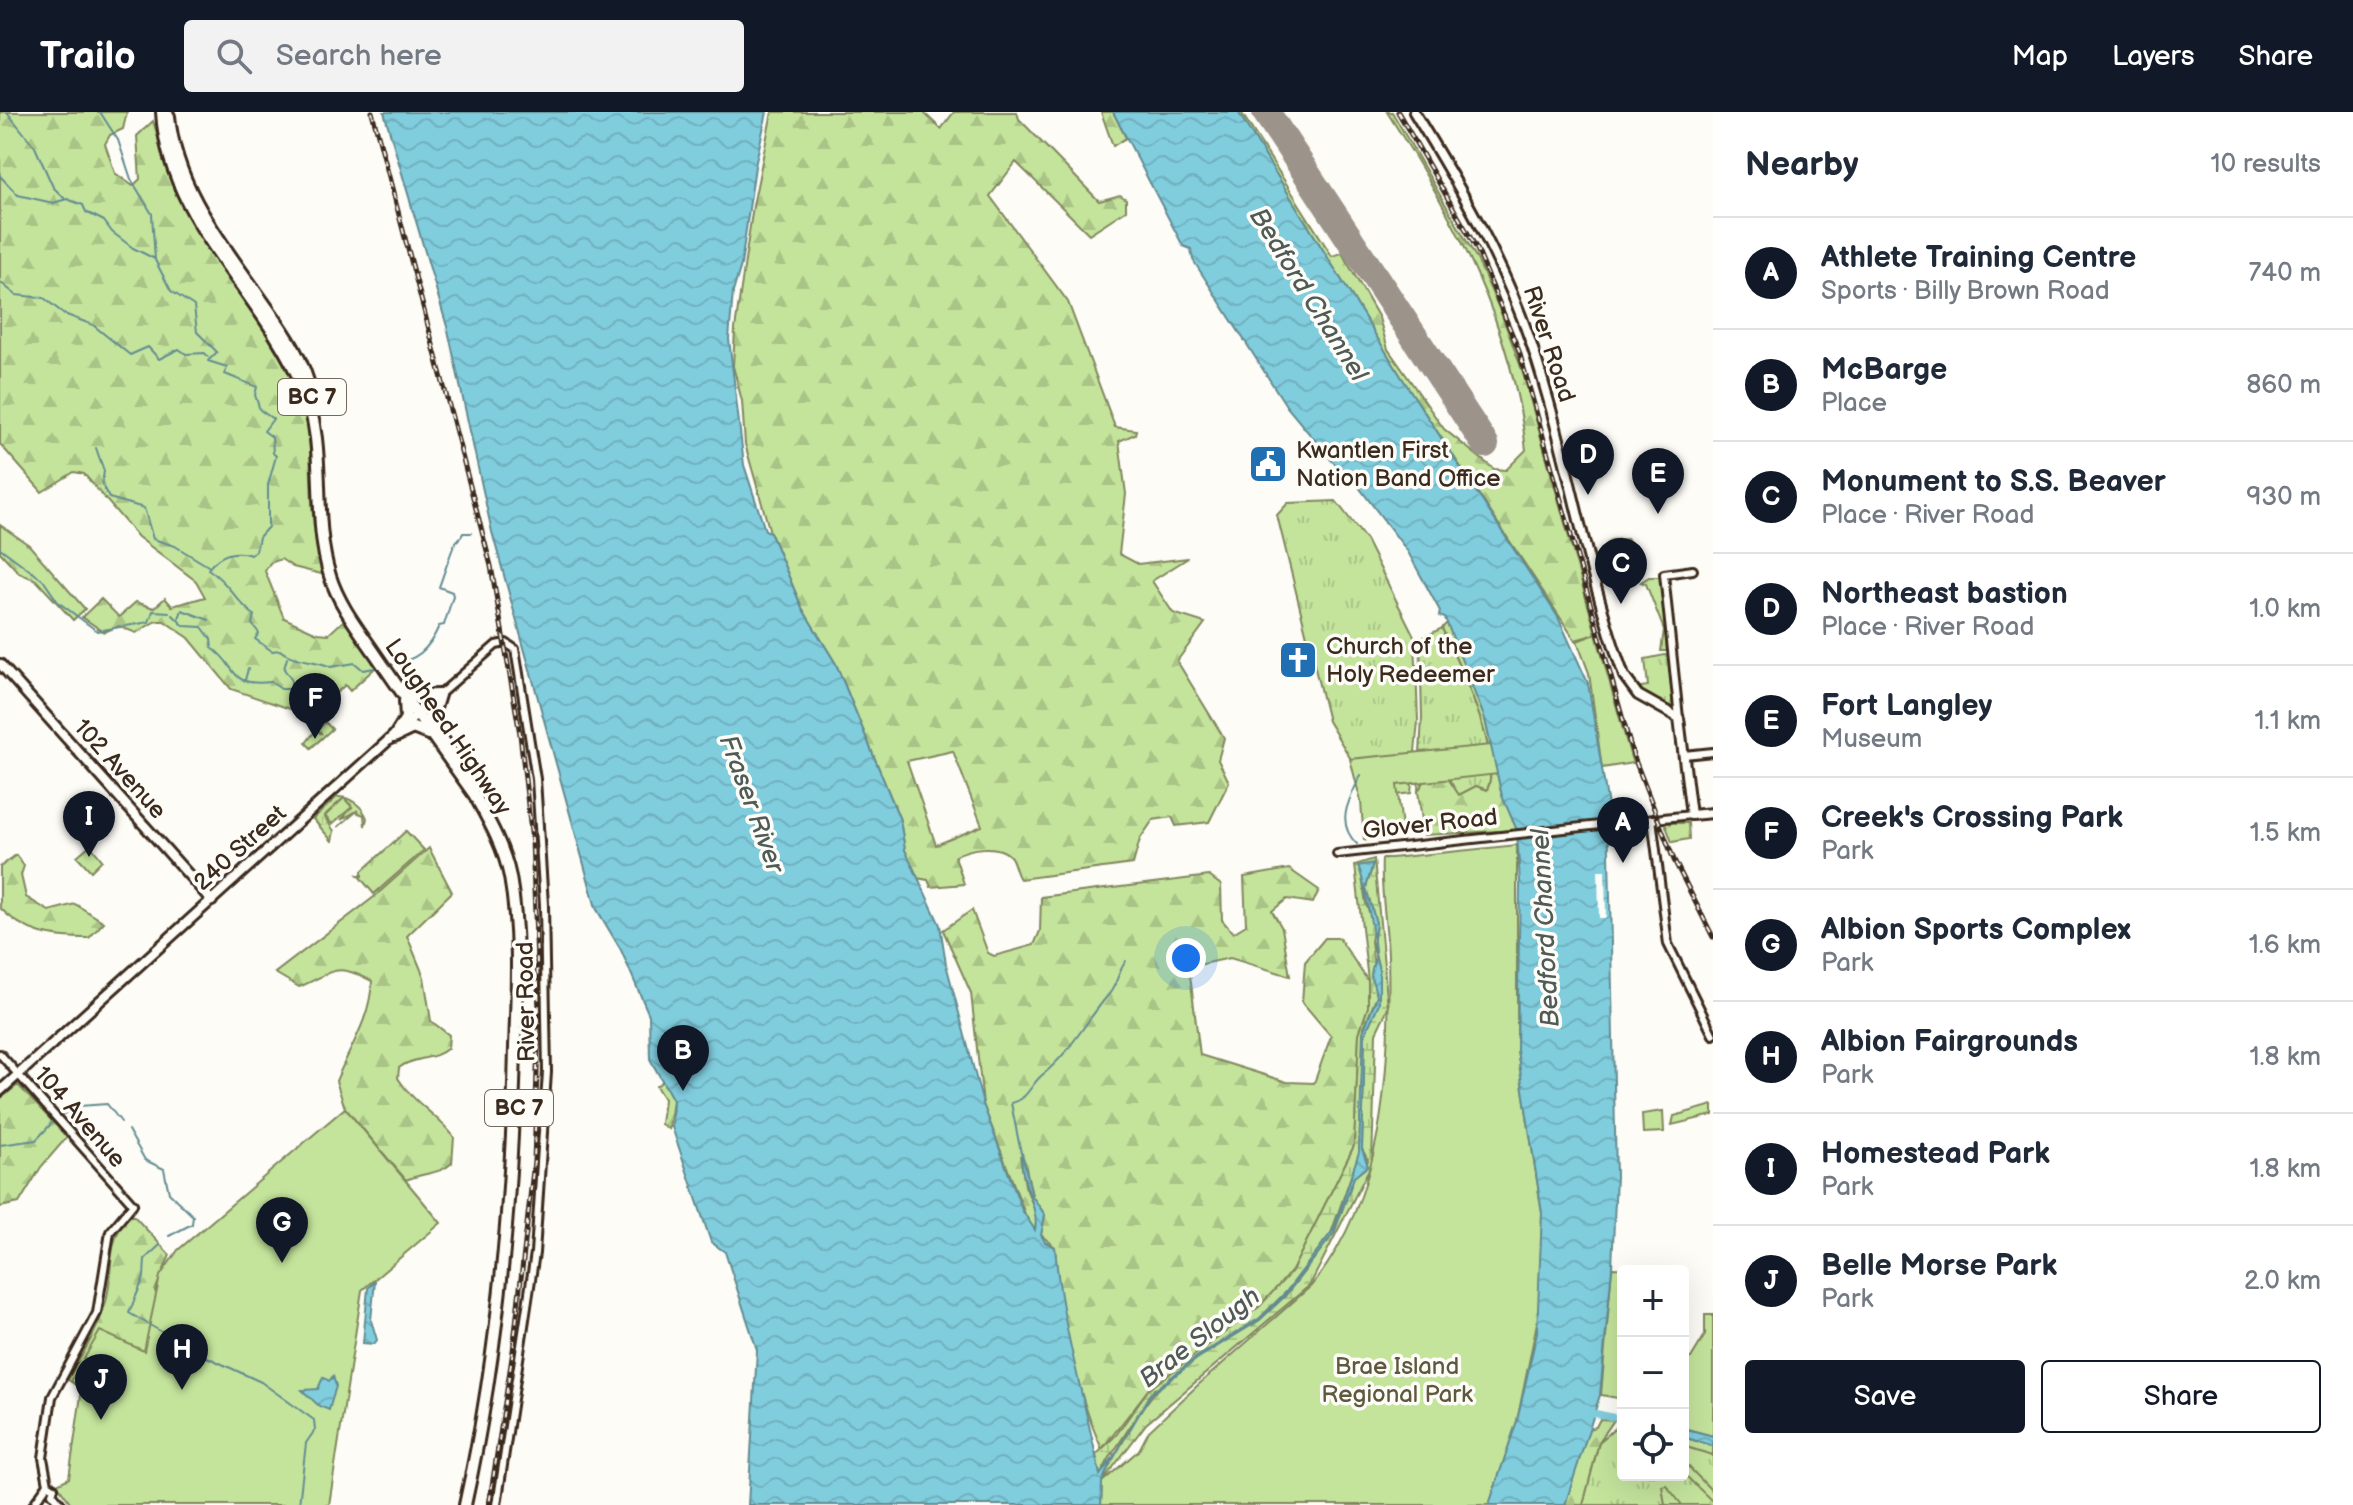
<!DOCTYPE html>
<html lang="en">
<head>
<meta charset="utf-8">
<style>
  body { margin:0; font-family:"Balsamiq Sans",sans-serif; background:#f2f2f3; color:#1f2937 }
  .controls { position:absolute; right:24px; bottom:24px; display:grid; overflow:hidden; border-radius:8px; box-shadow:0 8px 32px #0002 }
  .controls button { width:72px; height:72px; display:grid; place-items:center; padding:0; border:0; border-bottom:2px solid #e0e1e3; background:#fff; color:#1f2937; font:40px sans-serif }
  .you { position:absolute; left:1186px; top:846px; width:28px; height:28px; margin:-20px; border:6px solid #fff; border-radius:50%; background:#1a73e8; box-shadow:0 0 0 12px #1a73e833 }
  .badge { display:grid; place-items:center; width:52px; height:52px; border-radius:50%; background:#111827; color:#fff; font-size:26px; font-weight:700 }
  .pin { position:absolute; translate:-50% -66px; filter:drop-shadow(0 2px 4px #0008) }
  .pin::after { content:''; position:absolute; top:42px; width:28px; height:24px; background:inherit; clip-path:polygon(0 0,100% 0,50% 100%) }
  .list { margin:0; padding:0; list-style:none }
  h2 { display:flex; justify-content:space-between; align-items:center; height:104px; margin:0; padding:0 32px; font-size:34px }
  h2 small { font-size:26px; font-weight:400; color:#747a83 }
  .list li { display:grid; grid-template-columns:52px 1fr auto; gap:24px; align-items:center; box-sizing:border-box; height:112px; padding:0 32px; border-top:2px solid #e0e1e3 }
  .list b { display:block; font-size:30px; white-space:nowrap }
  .list p { margin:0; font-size:26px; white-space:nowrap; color:#747a83 }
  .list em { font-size:26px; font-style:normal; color:#747a83 }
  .actions { display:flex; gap:16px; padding:24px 32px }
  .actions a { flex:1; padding:18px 0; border:2px solid #111827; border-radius:8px; text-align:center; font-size:28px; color:#111827 }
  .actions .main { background:#111827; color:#fff }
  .icon { flex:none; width:44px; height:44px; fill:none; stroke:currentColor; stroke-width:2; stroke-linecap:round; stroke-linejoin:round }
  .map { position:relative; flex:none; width:1713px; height:1393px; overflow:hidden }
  header { display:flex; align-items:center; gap:48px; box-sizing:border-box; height:112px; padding:0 40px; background:#111827; color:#fff }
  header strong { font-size:38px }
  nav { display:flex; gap:44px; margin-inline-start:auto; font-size:28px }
  .search { width:560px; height:72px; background:#f2f2f3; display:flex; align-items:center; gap:20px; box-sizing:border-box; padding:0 28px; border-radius:8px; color:#747a83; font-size:30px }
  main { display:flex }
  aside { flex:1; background:#fff }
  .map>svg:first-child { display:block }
</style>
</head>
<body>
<header>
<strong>Trailo</strong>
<div class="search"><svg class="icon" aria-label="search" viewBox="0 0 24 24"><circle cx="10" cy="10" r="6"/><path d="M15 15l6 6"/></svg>Search here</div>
<nav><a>Map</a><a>Layers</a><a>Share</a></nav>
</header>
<main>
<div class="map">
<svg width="1713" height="1393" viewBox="0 0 1713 1393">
  <defs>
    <pattern id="grass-tufts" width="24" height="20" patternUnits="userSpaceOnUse" patternTransform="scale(2)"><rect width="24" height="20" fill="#c4e49c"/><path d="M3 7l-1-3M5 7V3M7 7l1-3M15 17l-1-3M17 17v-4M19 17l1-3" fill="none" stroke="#a9c486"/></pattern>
    <pattern id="forest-firs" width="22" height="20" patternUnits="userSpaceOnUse" patternTransform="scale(2)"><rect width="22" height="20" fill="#c4e49c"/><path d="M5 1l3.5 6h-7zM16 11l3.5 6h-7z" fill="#a9c486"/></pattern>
    <pattern id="wetland-marsh" width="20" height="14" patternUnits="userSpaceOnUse" patternTransform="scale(2)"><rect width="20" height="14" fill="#c4e49c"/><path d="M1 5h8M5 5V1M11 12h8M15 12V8" fill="none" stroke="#a9c486"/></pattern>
    <pattern id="water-waves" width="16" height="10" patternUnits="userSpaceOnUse" patternTransform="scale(2)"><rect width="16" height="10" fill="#80cdde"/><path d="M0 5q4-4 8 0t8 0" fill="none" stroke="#70b0be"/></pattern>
  </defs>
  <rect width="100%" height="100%" fill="#fdfcf7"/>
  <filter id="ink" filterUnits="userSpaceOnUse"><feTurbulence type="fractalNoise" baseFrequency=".0125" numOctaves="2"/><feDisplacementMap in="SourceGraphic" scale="16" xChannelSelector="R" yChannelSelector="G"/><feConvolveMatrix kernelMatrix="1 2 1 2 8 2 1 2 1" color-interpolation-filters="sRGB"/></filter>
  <g filter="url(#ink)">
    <path fill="url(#grass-tufts)" stroke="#80875d" stroke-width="2" d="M1336,389l30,39 49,98 3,83 -7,72 -23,3 -24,-15 -36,-60 -51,-206 11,-12z
      M1649,465h12l6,74h-6l3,-21 -18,-46 -5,-2z
      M1442,516c16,38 62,123 45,162l-11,-4 -17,9 -10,-15 -22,-2 -9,13 4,-74 -2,-78z
      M1665,543l5,2 4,50 -2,-12 1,12 -5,1 -34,-20 14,-2 -3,-27z
      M337,685c13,-1 26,10 30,21l-2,8 -1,-11 -8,-3 -18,15 20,-17 -17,10 11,-13 -8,-9 -20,18 10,15 -2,10 -19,-22z
      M1665,711h23l1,16 -17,3z
      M406,719l18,19 -50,44 -16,-19 4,1v-5z
      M1623,1310v53h60v-29l30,9v50h-130l16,-63z"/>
    <path fill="url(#forest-firs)" stroke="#80875d" stroke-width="2" fill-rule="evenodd" d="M0,0h127l-4,17 -13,6 -5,9 10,29 18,13 7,-7 -3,-43 16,-15c27,100 117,173 148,273 11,35 9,73 11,109 1,25 7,48 13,72l-32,-8 -12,-8 -11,4 -5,8 19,47 33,15 12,1 15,-14 11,9 21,38 -26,24 -5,-6 -11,10 -13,-9 -31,23 -59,-20 -42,-51 -25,-17h-8l-20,12 -17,-7 -15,6 -22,-15 19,-18 18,18 17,-15 18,6 11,-10 7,8 33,-9 -9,-16 -58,-44 -54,-63 -10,-2 -32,20 -42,-48z
      M772,0h151l18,17 13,-17h63l2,7 80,82 21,-6 6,4v11l-37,24 -73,-72 -26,34 78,106 47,125 21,3 -1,4 -16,7 7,53 -7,60 19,10 50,-6 -36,23 21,32 32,10 -28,38 47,77 -6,22 11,22 -20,40 -33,4 -4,-9 -19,3 -13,19 -7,25 -113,15c-5,-7 -5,-17 -10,-23 -12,-13 -41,-8 -55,0l9,28 -33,3 -3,-7 -11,-2 -12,-28 -5,-30 -64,-156 -34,-56 -32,-76 -25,-88 -3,-43 -9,-35 2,-37 18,-123zM953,639l29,75 -46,19 -29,-84z
      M1101,0h12l13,26 -13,8z
      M1238,0h3l91,144 10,-3 37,65 9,31 56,80 50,40 12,1 20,-20c-13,-124 -72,-234 -139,-338h5l85,147 24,54 21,57 74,264 -21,6 -173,-262z
      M0,413l29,20 56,64 -12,11 -37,-40 -17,-7 -19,-21z
      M1627,427l10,11 -1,8 -16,17 -5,-5 -8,11 -3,-1 -8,-25 15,-15z
      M1447,511l38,96 16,73 16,38 -93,5 -6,-44 9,-13 9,-5 13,7 10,15 17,-9 11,4c17,-38 -29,-125 -45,-162z
      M429,736l23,44 -45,44 17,41 7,44 18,14 -1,13c-14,13 -34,8 -49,20l-1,10c15,25 40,37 56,59l-2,26c-13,12 -29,9 -46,17l-61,-72 -9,-27c14,-34 34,-61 36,-100 -39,-20 -37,-9 -73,6l-24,-14 99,-76z
      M16,743l8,11 -3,9 5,22 23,14 26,-7 29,18 -15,16c-37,0 -63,-4 -89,-30v-41z
      M1289,757l30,21 -6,13 -26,-4 -15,12 10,17 8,48 -60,-18 -41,9 11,88 87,27 27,1 17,-47 -29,-34 3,-40 20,-24h14l29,43v26l-9,27 -5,112 -62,125 -33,36 -111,83 -46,59c-26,-56 -43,-141 -47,-202l-14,-12 4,-20 -13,-19 -7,-33 -5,-8 5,31 12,29 -2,15 -5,-3 -47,-123 -12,-111 -28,-63 29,-20 16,43 6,3 40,-11 6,-14 1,-34 168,-21 12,9 1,35 11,13 13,-8 -2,-48z
      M663,969l10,19 -4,29 -8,-5 3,-25 -8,-13z
      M18,973l49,52 -26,30 -22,36 -19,4v-108z
      M130,1104h4l36,39 -15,36 4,9 -12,72 -29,41 -50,-33c13,-24 29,-48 37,-75 10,-31 -1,-65 25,-89z
      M1600,1307l14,1 -15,22 -16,63h-18l23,-76 8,-2z
      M1683,1325l30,9v9l-30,-9z
      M1683,1349l30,31v10l-29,-28z
      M1666,1373l16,20h-17l-3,-19z"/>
    <path fill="url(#wetland-marsh)" stroke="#80875d" stroke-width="2" fill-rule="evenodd" d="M1374,747l14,149 -12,25 -4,130 -62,122 -164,139 -44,58c7,-18 44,-85 58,-94l-6,1c-15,24 -30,47 -45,70 -4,6 -4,11 -10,16l-3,-20 20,-20 32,-45 111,-83 33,-36 62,-125 5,-112 9,-27v-26l-13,-116zM1373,752l-7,24 10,35 -3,23 6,24v33l-14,31 -3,115 6,11 -3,8 -11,9 -20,56 -49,63 -32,29 33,-33 45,-59 28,-80 5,-126 13,-31 -6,-55 3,-17 -8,-20 -5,-34z"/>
    <path fill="#c4e49c" stroke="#80875d" stroke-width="2" d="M1596,522l35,124 2,5 -31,5 -13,-95 -12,-32z
      M325,610l7,7 -21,19 -5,-5 10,-13 6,4 -4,-4z
      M1491,633l8,29 -102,11 6,51 -39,4 -3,-38 -11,-43z
      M344,686l8,9 -20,17 -7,-8z
      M90,733l12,15 -11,11 -14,-15z
      M1517,733v205l25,163 -2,95 -23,113 -28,84h-388l1,-23 37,-32 10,-19 49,-46 113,-99c74,-88 80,-219 77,-330 -1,-32 -8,-65 -6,-97z
      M1713,993v10l-41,10 2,-9z
      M345,996l96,115 -79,67 -33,215h-257l-15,-21 12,-6 13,-90 -11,-7 29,-50 44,20 16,-75 18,-26z
      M1663,999l1,21 -21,1 -1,-19z
      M1612,1156l23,1 -12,2v128l-22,-4z
      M1705,1203h8v121l-30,-8v-69l8,-1 14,-23z"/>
    <path fill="url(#water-waves)" stroke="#648c91" stroke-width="2" d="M384,0h383l-12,54 -14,99 -8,27 -4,47 15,126 21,65 5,2 32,76 34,56 64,156 5,30 35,75 6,39 37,140 39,106 13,20c5,-22 -17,-52 -13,-77l10,43 13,19 -4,20 4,7 10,5c6,77 30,153 45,228l19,-26 30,-54 46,-37 65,-40 26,-26 48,-63 25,-77 4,-120 14,-36 -6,-19c0,-8 2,-12 4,-18 2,-9 -12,-85 -17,-93l15,-3 -7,25 10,35 -3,22 6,25v33l-14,31 -3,115 6,17 -14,11 -20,56 -49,63 -25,24 -63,39 -47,36 -41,71 -7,16 -1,23h-353l9,-155 -32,-98 -14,-10 -39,-115 1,-27 -23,-41 -1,-44 -28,-65 -25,-42 -104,-376 -44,-202z
      M1113,0h125l164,266 156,239 30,66 20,123 8,370 -4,92 -12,127 -35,110h-76l28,-84 20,-89 5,-119 -25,-163 3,-166 -3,-54 -15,-34 -17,-77 -40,-101 -6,-2 1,-5 -32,-59 -53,-70 -23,-21 -45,-54 -94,-147 -2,-11 -8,-3z
      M375,1169l-4,39 6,20 -3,4 -11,-1 5,-55z
      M333,1264l3,10 -7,24 -10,-4 -17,-16 16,-1 5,-12 6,4z
      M1683,1316l30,8v10l-30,-9z"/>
    <path fill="#fdfcf7" d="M1598,758h7l1,48h-7z"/>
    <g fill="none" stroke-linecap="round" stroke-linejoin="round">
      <path stroke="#648c91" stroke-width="2" d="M7,0l28,35 18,40 11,11
        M100,0l18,28 13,39 21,35 3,46 16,31 23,15 3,26 20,20 -9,9 19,6 -2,7 32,13 -2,8 5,15 13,9 -9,12 8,6 1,16 3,3 -8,29v42l-9,10 -3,14 -5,4c-19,-6 -32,0 -43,14 20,13 27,31 46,46l-2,9 7,9 -4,6 17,12 8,-1c12,11 36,10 51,17l24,-4 8,7 17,-3
        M0,64l18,19 35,8 14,-4 16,6 3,7 18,9 8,11 21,16 22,11
        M0,170l16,13 28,3 20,16 29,11 37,30 18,-8 11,12 20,-10 7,5 19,-1 3,4
        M96,336l8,23 -2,14 7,13 35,10 9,31 22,7 33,20
        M0,436l43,32 15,22 39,29 52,-9 4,-11 16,1
        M173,503l11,11 18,1 9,12 1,9c27,18 14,39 59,34l10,7h10v-10l-7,-10 3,-11
        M179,506l3,-8 27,10
        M390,553c27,-5 38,-14 49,-39l5,-1 9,-29 -1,-4 -13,-5c2,-5 14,-41 16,-44 3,-4 7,-6 8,-10h8
        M245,568l3,-11
        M1357,732c-23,-22 -7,-46 4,-69
        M61,1003l18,-9 28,-2 14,18
        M128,1018l17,30 19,9 5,24 24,23 -1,8 -23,12
        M0,1033l36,-5 16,-17
        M1021,1041l-10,-50c17,-4 18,-16 30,-27 29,-23 45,-55 68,-82 8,-9 9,-23 17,-33
        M160,1133l-15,14 -1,18 -15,36 67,39 65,30 53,38 1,10 -9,13 -7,62"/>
      <path stroke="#80cdde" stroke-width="7" d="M1585,1295l8,6 19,4"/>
      <path stroke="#9c938a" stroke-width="28" d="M1266,0l219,332"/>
      <defs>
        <path id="minor" d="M422,598l74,-65 10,-2 9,6 21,130 8,126 3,167 -12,181 -38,252
          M1679,606l-15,-144 29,-4
          M1684,643l29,-3
          M1652,707l16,125 45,91
          M1337,742l354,-39
          M0,942l133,150 -23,28 -13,81 -45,84 -9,61 5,26 6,4 -2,5 10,12
          M33,1393l15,-21"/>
        <path id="major" d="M1414,0c46,75 90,150 118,234 36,108 53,223 92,330l14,19 41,23 12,97 22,-2
          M0,552l212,237
          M0,979l422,-381"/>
        <path id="highway" d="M162,0c6,111 102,180 142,278 24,57 7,126 26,186 9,29 29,54 46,79 32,47 65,93 98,139 15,27 30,53 36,83 10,56 7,113 5,170 -3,152 -17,309 -50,458
          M169,4c7,75 56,131 97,190 20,28 38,54 45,87
          M412,584l27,-1 -5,16 2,16
          M428,607l47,65
          M396,622l10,-16 -1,-17
          M394,625l19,-9 15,6"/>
      </defs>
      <use href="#minor" stroke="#3b2a1e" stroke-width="12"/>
      <use href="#major" stroke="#3b2a1e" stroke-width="14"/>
      <use href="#highway" stroke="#3b2a1e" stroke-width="16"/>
      <use href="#minor" stroke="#fdfcf7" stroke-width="6"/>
      <use href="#major" stroke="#fdfcf7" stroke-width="8"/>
      <use href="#highway" stroke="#fdfcf7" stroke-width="10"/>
      <defs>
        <path id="rail" d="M372,0l119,454 29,168 12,107 7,170 -5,150 -21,190 -24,154
          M1398,0l79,137 42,102 114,404 41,105 39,77"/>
      </defs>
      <use href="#rail" stroke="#3b2a1e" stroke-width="5"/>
      <use href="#rail" stroke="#fdfcf7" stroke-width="2" stroke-dasharray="6" stroke-linecap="butt"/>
    </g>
  </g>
  <defs>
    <symbol id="civic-square" viewBox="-11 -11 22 22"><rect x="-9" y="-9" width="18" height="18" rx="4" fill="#1f6fb2" stroke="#fdfcf7"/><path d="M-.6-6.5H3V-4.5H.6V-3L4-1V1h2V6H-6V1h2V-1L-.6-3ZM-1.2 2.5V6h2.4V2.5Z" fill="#fff"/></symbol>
    <symbol id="church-square" viewBox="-11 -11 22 22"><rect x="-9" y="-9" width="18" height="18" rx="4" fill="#1f6fb2" stroke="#fdfcf7"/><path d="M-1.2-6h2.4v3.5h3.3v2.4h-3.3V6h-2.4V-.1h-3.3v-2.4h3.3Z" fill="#fff"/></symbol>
  </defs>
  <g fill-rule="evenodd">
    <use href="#civic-square" x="1246" y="330" width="44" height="44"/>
    <use href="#church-square" x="1276" y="526" width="44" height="44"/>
  </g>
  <g text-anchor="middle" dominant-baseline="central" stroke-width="7" stroke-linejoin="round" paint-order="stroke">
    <g fill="#fdfcf7" stroke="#75695f" stroke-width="2">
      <rect x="278" y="267" width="68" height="36" rx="6"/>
      <rect x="485" y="978" width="68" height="36" rx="6"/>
    </g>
    <g font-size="22" font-weight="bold" fill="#3b2a1e">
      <text x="312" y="285">BC 7</text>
      <text x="519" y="996">BC 7</text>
    </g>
    <g font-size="24" fill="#3b2a1e" stroke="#fdfcf7">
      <text transform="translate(1549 232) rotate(72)">River Road</text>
      <text transform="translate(448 615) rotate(56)">Lougheed Highway</text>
      <text transform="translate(120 657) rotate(48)">102 Avenue</text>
      <text transform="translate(1430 712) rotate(-6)">Glover Road</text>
      <text transform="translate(240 736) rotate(-42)">240 Street</text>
      <text transform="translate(526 890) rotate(-91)">River Road</text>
      <text transform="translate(80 1005) rotate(49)">104 Avenue</text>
    </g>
    <g font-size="24" fill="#3b2a1e" stroke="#fdfcf7" text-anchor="start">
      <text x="1296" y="338">Kwantlen First<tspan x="1296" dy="28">Nation Band Office</tspan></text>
      <text x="1326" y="534">Church of the<tspan x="1326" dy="28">Holy Redeemer</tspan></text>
    </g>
    <g font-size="24" fill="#5d583e" stroke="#fdfcf7">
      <text x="1397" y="1254">Brae Island<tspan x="1397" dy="28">Regional Park</tspan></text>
    </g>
    <g font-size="26" font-style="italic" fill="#505b58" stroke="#fdfcf7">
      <text transform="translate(1308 183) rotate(58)">Bedford Channel</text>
      <text transform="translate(751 692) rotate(70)">Fraser River</text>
      <text transform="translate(1546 816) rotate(-93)">Bedford Channel</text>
      <text transform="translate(1200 1226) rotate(-38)">Brae Slough</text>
    </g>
  </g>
</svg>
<div class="controls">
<button>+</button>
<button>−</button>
<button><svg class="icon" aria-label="locate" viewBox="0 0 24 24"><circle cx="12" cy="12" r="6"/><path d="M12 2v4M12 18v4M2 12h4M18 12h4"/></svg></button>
</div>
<div class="you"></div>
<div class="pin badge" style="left:1623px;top:751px">A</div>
<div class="pin badge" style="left:683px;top:979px">B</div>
<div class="pin badge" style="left:1621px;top:492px">C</div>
<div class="pin badge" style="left:1588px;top:383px">D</div>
<div class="pin badge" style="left:1658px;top:402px">E</div>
<div class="pin badge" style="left:315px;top:627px">F</div>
<div class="pin badge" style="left:282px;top:1151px">G</div>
<div class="pin badge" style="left:182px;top:1278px">H</div>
<div class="pin badge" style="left:89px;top:745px">I</div>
<div class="pin badge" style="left:101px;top:1308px">J</div>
</div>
<aside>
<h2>Nearby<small>10 results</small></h2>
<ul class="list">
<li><span class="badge">A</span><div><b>Athlete Training Centre</b><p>Sports · Billy Brown Road</p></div><em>740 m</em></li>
<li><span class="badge">B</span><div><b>McBarge</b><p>Place</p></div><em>860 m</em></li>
<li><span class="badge">C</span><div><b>Monument to S.S. Beaver</b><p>Place · River Road</p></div><em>930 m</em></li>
<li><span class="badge">D</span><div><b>Northeast bastion</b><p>Place · River Road</p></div><em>1.0 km</em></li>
<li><span class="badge">E</span><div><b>Fort Langley</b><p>Museum</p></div><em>1.1 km</em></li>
<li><span class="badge">F</span><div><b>Creek's Crossing Park</b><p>Park</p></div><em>1.5 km</em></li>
<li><span class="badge">G</span><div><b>Albion Sports Complex</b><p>Park</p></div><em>1.6 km</em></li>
<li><span class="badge">H</span><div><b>Albion Fairgrounds</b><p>Park</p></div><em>1.8 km</em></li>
<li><span class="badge">I</span><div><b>Homestead Park</b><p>Park</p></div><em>1.8 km</em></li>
<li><span class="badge">J</span><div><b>Belle Morse Park</b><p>Park</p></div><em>2.0 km</em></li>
</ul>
<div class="actions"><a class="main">Save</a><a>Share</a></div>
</aside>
</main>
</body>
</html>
